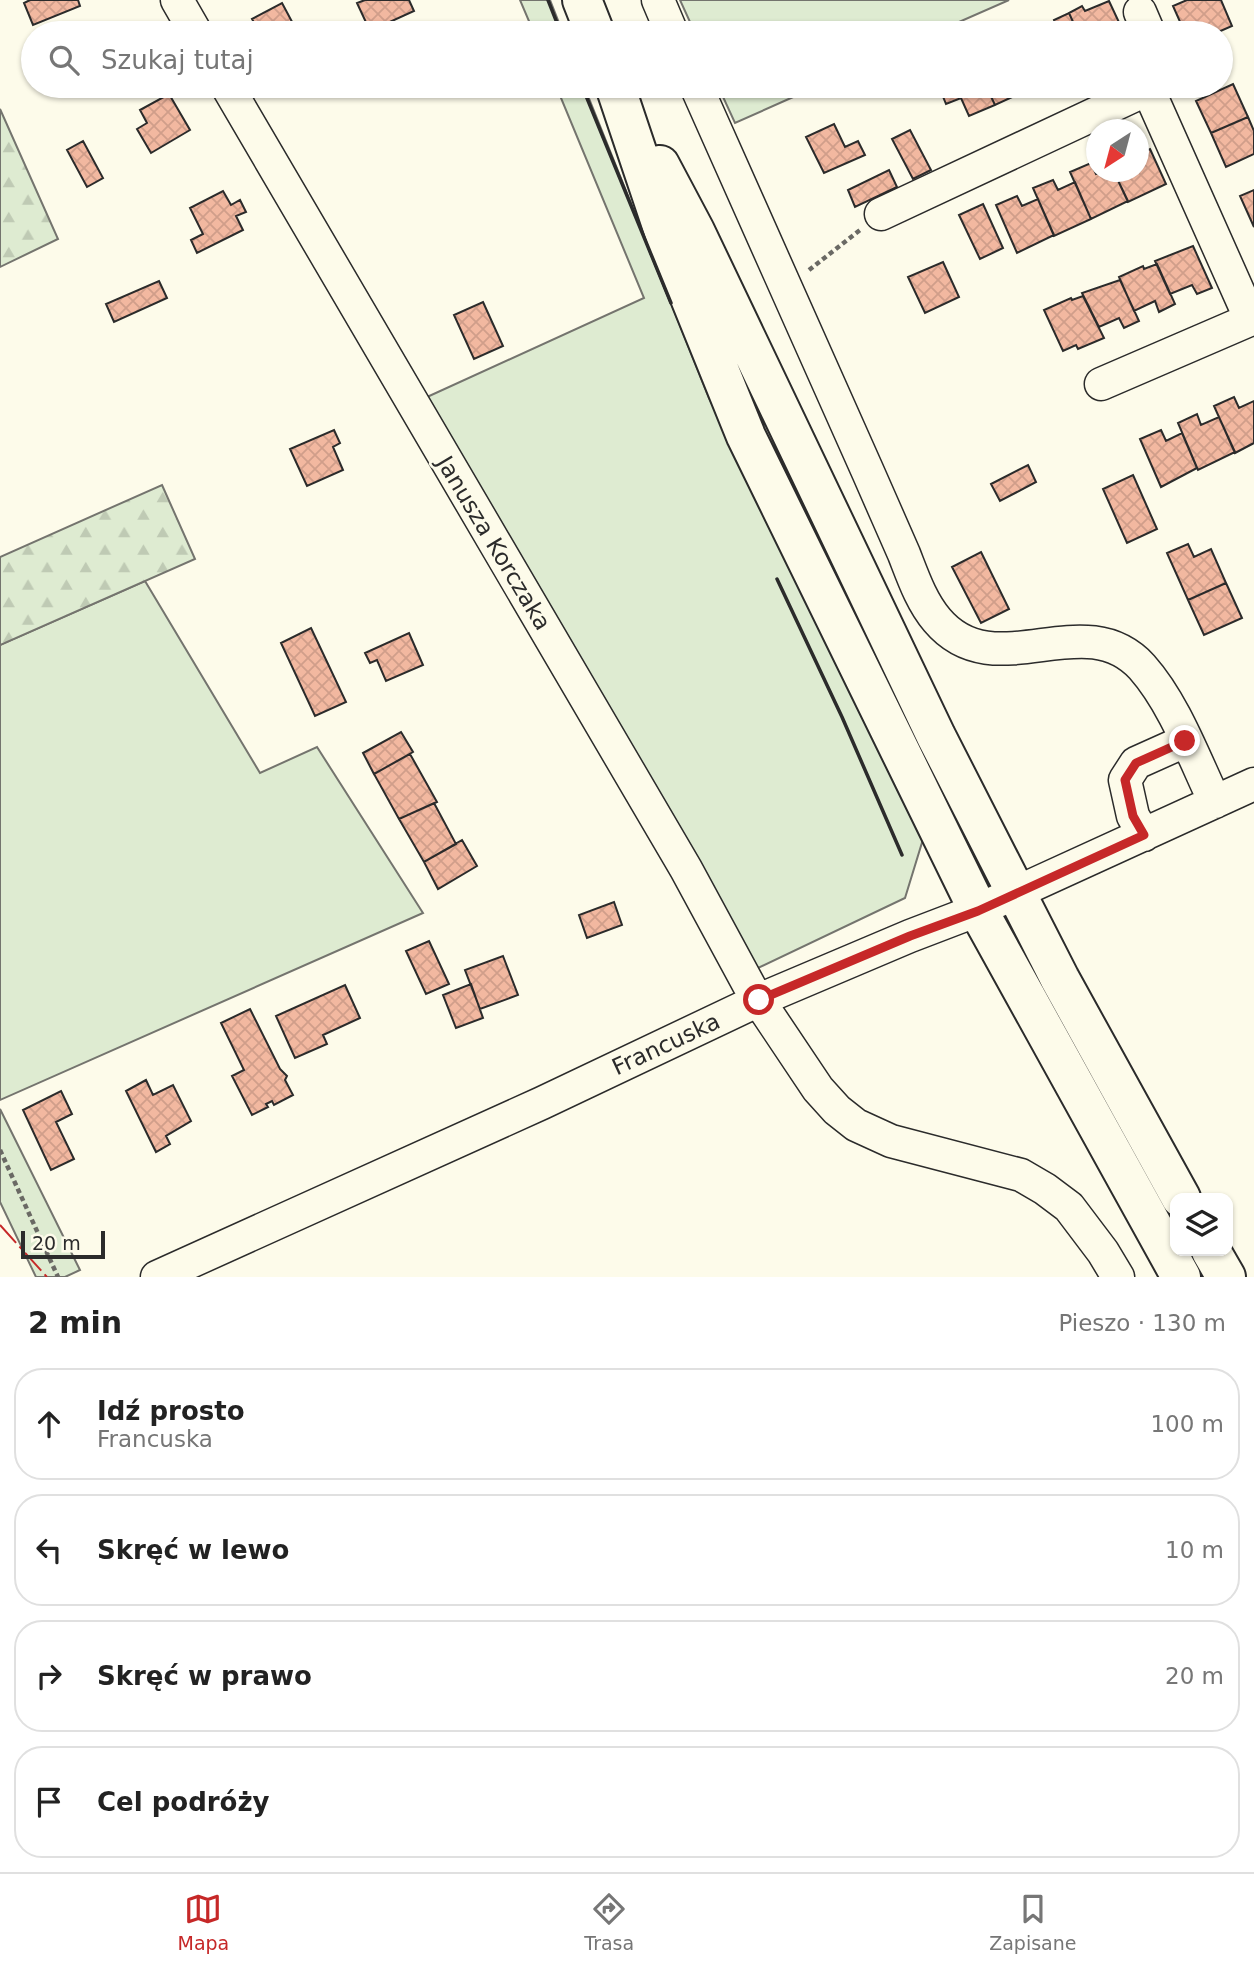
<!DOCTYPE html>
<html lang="pl">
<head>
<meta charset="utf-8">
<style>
  body { margin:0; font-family:"DejaVu Sans",sans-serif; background:#f2f2f2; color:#222 }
  .controls { position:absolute; right:21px; bottom:21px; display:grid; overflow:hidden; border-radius:14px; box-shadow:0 2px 5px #0004 }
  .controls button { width:63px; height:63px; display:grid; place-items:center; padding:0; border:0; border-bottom:2px solid #e0e0e0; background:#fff; color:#222; font:35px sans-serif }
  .compass { position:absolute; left:1086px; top:119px; width:63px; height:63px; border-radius:50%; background:#fff; box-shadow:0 2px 5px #0004; rotate:216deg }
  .scale { position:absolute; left:21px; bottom:18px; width:84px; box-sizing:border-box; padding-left:7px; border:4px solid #2b2b2b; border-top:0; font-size:19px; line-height:24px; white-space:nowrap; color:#2b2b2b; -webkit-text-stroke:5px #fdfbea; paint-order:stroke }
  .stop { position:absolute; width:21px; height:21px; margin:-16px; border:5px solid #c62828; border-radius:50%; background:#fff }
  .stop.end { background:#c62828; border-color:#fff; box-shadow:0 2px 7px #0008 }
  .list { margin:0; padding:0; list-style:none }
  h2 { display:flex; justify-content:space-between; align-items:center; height:91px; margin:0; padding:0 28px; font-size:30px }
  h2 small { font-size:23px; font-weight:400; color:#767676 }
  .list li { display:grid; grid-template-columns:46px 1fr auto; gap:21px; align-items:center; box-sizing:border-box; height:112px; margin:0 14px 14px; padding:0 14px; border:2px solid #e0e0e0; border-radius:28px }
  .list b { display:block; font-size:26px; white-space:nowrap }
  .list p { margin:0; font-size:23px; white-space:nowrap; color:#767676 }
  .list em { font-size:23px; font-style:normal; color:#767676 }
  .icon { flex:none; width:38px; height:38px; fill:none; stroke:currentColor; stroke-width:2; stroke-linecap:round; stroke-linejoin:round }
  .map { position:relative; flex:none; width:1254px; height:1277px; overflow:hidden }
  .search { position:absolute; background:#fff; box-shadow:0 2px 5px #0004; left:21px; right:21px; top:21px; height:77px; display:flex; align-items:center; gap:18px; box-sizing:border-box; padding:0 24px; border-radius:38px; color:#767676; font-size:26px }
  .sheet { height:595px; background:#fff }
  nav { display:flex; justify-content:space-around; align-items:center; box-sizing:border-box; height:98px; border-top:2px solid #e0e0e0; background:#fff; font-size:19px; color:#767676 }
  nav a { display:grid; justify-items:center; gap:4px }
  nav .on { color:#c62828 }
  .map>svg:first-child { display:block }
</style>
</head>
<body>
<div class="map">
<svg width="1254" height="1277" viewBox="0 0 1254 1277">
  <defs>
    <pattern id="forest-firs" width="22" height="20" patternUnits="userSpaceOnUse" patternTransform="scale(1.75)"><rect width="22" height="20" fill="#deebd1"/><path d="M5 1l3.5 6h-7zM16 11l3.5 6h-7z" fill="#bfcab4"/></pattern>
    <pattern id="building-cross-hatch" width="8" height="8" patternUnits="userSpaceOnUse" patternTransform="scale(1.75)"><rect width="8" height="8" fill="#f2b8a0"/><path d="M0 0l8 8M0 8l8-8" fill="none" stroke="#d09e8a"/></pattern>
  </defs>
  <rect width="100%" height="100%" fill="#fdfbea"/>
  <path fill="#deebd1" stroke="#74746e" stroke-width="2" d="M520,0h30l13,33h-29z
    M680,0h329l-75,33h-239z
    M556,86h28l125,312 215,438 -19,62 -149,71 -329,-572 217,-99z
    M718,86h100l-83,37z
    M145,581l115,192 57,-26 106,166 -423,187v-455z
    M0,1109l80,161 -15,7h-29l-36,-75z"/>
  <path fill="url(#forest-firs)" stroke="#74746e" stroke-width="2" d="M0,109l58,130 -58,28z
    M162,485l33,74 -195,86v-88z"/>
  <path fill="url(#building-cross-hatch)" stroke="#2b2b2b" stroke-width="2" d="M30,0h48l2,6 -47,19 -9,-22z
    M365,0h44l5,11 -44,20 -13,-28z
    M1187,0h34l11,26 -16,7h-31l-12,-27z
    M1109,1l15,32h-46l-9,-20 13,-7 3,5z
    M282,3l16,30h-38l-8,-14z
    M1069,13l9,20h-40l18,-8 -2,-5z
    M1233,84l15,33 -37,16 -15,-32z
    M948,86h38l9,19 -26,11 -8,-18 -15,6 -6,-15z
    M986,86h32l3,7 -26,12z
    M169,94l21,36 -39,23 -14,-24 10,-6 -7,-13z
    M1248,117l6,14v23l-28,13 -15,-34z
    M834,124l11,23 13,-6 7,14 -41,18 -18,-36z
    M910,130l21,40 -18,9 -21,-40z
    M83,141l20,37 -16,9 -20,-37z
    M1150,149l16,35 -38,18 -14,-30h24v-17z
    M1091,163l5,11 6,-2h12l14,29 -37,18 -21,-47z
    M889,170l8,17 -42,20 -7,-17z
    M1053,180l5,10 17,-8 16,37 -37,17 -21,-48z
    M1254,190v37l-14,-31z
    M223,191l8,14 9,-5 6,12 -10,4 7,14 -46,23 -6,-13 12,-6 -13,-26z
    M1017,196l5,10 16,-7 16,36 -37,18 -21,-48z
    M983,204l20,44 -23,11 -21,-44z
    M1193,246l19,42 -15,6 -5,-9 -22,9 -15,-33z
    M943,262l16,35 -34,16 -17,-36z
    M1157,264l18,40 -16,8 -4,-11 -21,10 -15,-34 24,-11 1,3z
    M1120,280l19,41 -15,7 -5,-10 -20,9 -17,-34z
    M159,281l8,17 -53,24 -8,-18z
    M1083,296l21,42 -26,11 -2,-4 -13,6 -19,-41 27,-12 1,2z
    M483,302l20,44 -29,13 -20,-44z
    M1234,397l5,11 15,-7v42l-19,10 -21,-47z
    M1197,414l4,11 18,-8 16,35 -37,18 -20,-47z
    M334,430l6,13 -7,4 10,23 -36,16 -17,-37z
    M1161,430l5,11 16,-8 15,35 -36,19 -21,-48z
    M1028,465l8,17 -36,19 -9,-17z
    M1133,475l24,54 -30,14 -24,-54z
    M1188,544l6,13 17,-8 15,34 -38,17 -21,-47z
    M981,552l28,57 -28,14 -29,-56z
    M1226,583l16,35 -38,17 -16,-35z
    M311,628l35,74 -31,14 -34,-73z
    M409,633l14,32 -37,16 -9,-21 -7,3 -5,-10z
    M401,732l12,20 -39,22 -11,-21z
    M410,754l27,48 -38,17 -25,-45z
    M434,803l22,41 -32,18 -25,-43z
    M462,840l15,26 -39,23 -14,-27z
    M614,902l8,23 -35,13 -8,-23z
    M429,941l20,43 -23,10 -20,-43z
    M503,956l15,39 -38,14 -15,-39z
    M471,984l12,34 -27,10 -13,-33z
    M345,985l15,33 -37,17 4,9 -32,14 -19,-42z
    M250,1009l30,60 7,7 -2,4 8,15 -19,10 -2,-4 -6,3 2,3 -16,8 -20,-39 12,-6 -23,-47z
    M146,1080l7,15 20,-10 18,36 -25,15 4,8 -14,8 -30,-61z
    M61,1091l11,23 -16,8 18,37 -23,11 -28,-60z"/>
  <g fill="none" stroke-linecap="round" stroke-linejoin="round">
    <defs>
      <path id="minor" d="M177,0l19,33
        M658,0l14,33
        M1140,12l9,21
        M227,86l459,783 65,120 67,100 19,21 19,15 35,16 130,34 24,14 24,18 34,45 15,25
        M696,86c58,128 115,257 172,386 12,27 24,55 36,82 9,23 17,47 33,66 58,69 146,-17 205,47 32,36 52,91 73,135
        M1151,86l-3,3 103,231
        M881,214l267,-125
        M1101,384l153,-66
        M1144,835l-11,-19 -8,-36 11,-17 49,-22
        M157,1277l385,-174 217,-103 151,-64 68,-26 276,-126"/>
      <path id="highway" d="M582,0l13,33
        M615,86l52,155 79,195 232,474 203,367
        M660,165l35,66 241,505 124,243 121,219
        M1211,1251l15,26"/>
    </defs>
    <use href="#minor" stroke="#2b2b2b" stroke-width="35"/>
    <use href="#highway" stroke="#2b2b2b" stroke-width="42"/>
    <path stroke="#6a6964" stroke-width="4.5" stroke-dasharray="5 3.5" stroke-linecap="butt" d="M809,270l51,-40
      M0,1150l58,127"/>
    <use href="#minor" stroke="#fdfbea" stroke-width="32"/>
    <use href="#highway" stroke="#fdfbea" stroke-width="38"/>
    <path stroke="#2b2b2b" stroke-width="3.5" d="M548,0l13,33
      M582,86l89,217
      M777,579l65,138 60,138"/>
    <path stroke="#c62828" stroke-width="2" stroke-dasharray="24 5 3.5 5" stroke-linecap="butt" d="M0,1225l47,52"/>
  </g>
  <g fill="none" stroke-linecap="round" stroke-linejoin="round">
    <path stroke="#c62828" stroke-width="9" d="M759,1000l151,-64 68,-25 166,-76 -11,-19 -8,-36 11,-17 49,-22"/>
  </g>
  <g text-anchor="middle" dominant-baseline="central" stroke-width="5" stroke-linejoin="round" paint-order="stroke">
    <g font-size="23" fill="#2b2b2b" stroke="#fdfbea">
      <text transform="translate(494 543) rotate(59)">Janusza Korczaka</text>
      <text transform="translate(666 1044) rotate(-25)">Francuska</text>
    </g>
  </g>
</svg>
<div class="controls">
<button><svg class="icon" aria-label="layers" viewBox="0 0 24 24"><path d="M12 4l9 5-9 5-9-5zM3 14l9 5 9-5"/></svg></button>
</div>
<svg class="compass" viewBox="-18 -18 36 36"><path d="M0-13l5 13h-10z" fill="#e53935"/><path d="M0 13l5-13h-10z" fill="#767676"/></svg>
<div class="scale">20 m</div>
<div class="stop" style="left:759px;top:1000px"></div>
<div class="stop end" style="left:1185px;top:741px"></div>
<div class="search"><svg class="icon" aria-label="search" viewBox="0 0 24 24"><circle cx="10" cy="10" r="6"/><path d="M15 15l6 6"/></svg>Szukaj tutaj</div>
</div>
<section class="sheet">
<h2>2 min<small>Pieszo · 130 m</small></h2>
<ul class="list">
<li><svg class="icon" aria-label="ahead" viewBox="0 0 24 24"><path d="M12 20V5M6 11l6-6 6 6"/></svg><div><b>Idź prosto</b><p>Francuska</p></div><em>100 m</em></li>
<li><svg class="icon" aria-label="left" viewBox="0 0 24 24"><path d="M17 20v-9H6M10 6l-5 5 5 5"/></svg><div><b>Skręć w lewo</b></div><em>10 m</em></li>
<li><svg class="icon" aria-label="right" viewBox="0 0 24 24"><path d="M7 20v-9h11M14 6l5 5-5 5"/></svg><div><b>Skręć w prawo</b></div><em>20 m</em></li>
<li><svg class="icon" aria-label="arrive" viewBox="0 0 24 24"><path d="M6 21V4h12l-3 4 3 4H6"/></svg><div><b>Cel podróży</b></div></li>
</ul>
</section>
<nav>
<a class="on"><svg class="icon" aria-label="map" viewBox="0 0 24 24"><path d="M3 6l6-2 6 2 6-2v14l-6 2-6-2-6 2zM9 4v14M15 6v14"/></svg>Mapa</a>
<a><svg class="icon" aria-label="directions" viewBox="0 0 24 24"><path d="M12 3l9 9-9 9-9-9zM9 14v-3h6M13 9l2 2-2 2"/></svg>Trasa</a>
<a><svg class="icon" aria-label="saved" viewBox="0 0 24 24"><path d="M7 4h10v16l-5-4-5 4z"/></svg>Zapisane</a>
</nav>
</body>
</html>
